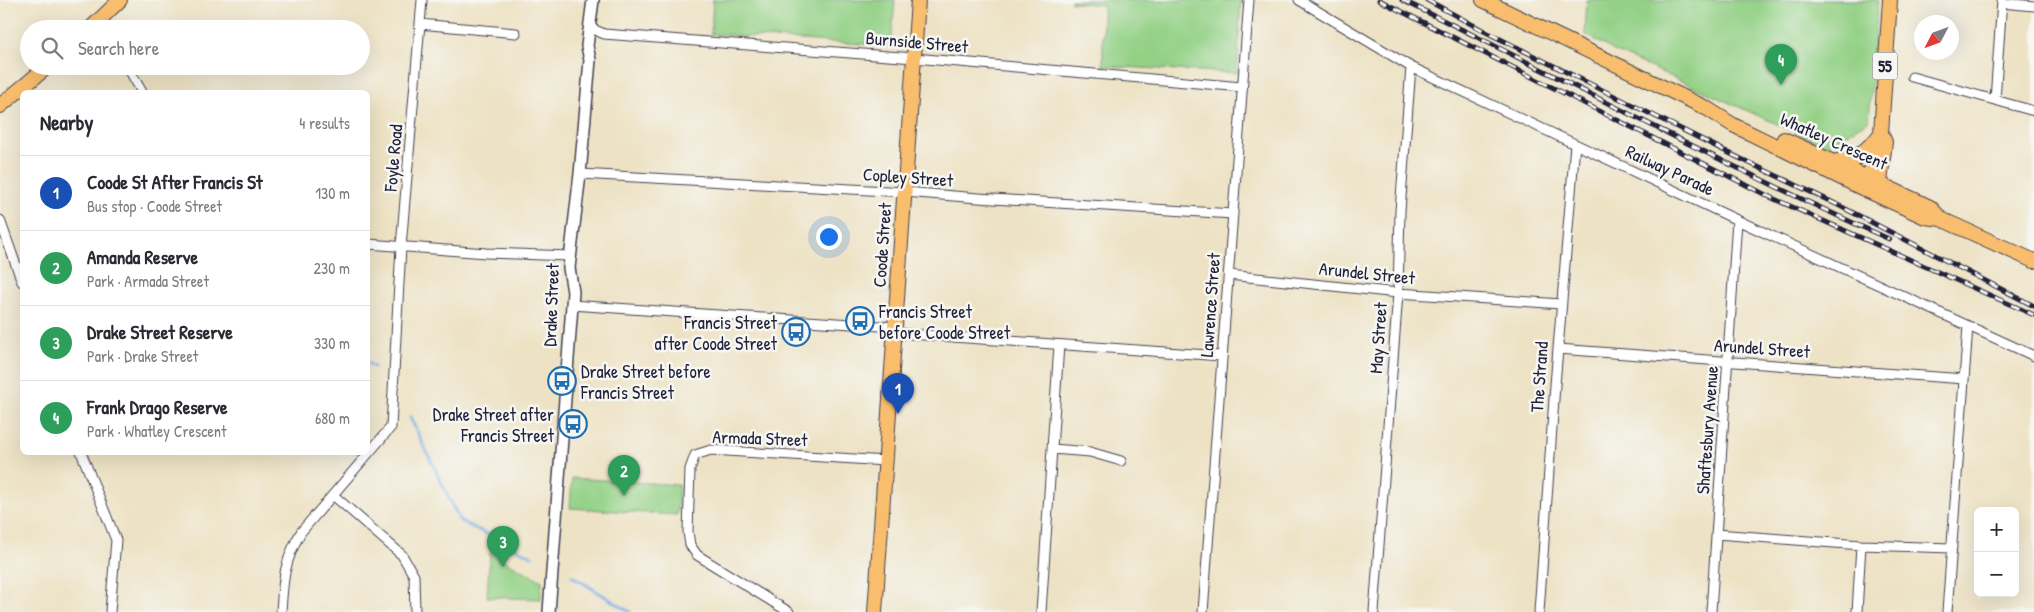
<!DOCTYPE html>
<html lang="en">
<head>
<meta charset="utf-8">
<style>
  body { margin:0; font-family:"Patrick Hand",sans-serif; background:#f2f2f3; color:#2b2b33 }
  .controls { position:absolute; right:15px; bottom:15px; display:grid; overflow:hidden; border-radius:8px; box-shadow:0 5px 20px #0002 }
  .controls button { width:45px; height:45px; display:grid; place-items:center; padding:0; border:0; border-bottom:1px solid #e1e1e2; background:#fff; color:#2b2b33; font:25px sans-serif }
  .compass { position:absolute; left:1914px; top:15px; width:45px; height:45px; border-radius:50%; background:#fff; box-shadow:0 5px 20px #0002; rotate:229deg }
  .you { position:absolute; left:828px; top:236px; width:18px; height:18px; margin:-12px; border:4px solid #fff; border-radius:50%; background:#1a73e8; box-shadow:0 0 0 8px #1a73e833 }
  .badge { display:grid; place-items:center; width:32px; height:32px; border-radius:50%; background:#1f6fb2; color:#fff; font-size:16px; font-weight:700 }
  .pin { position:absolute; translate:-50% -41px; filter:drop-shadow(0 1px 2px #0008) }
  .pin::after { content:''; position:absolute; top:26px; width:18px; height:15px; background:inherit; clip-path:polygon(0 0,100% 0,50% 100%) }
  .list { margin:0; padding:0; list-style:none }
  h2 { display:flex; justify-content:space-between; align-items:center; height:65px; margin:0; padding:0 20px; font-size:21px }
  h2 small { font-size:16px; font-weight:400; color:#7c7c81 }
  .list li { display:grid; grid-template-columns:32px 1fr auto; gap:15px; align-items:center; box-sizing:border-box; height:75px; padding:0 20px; border-top:1px solid #e1e1e2 }
  .list b { display:block; font-size:19px; white-space:nowrap }
  .list p { margin:0; font-size:16px; white-space:nowrap; color:#7c7c81 }
  .list em { font-size:16px; font-style:normal; color:#7c7c81 }
  .icon { flex:none; width:28px; height:28px; fill:none; stroke:currentColor; stroke-width:2; stroke-linecap:round; stroke-linejoin:round }
  .map { position:relative; flex:none; width:2034px; height:612px; overflow:hidden }
  .search { position:absolute; background:#fff; box-shadow:0 5px 20px #0002; left:20px; top:20px; width:350px; height:55px; display:flex; align-items:center; gap:12px; box-sizing:border-box; padding:0 18px; border-radius:28px; color:#7c7c81; font-size:19px }
  .panel { position:absolute; background:#fff; box-shadow:0 5px 20px #0002; left:20px; top:90px; width:350px; height:365px; border-radius:8px }
  .map>svg:first-child { display:block }
</style>
</head>
<body>
<div class="map">
<svg width="2034" height="612" viewBox="0 0 2034 612">
  <rect width="100%" height="100%" fill="#f6f6f2"/>
  <filter id="ink" filterUnits="userSpaceOnUse"><feTurbulence type="fractalNoise" baseFrequency=".02" numOctaves="2"/><feDisplacementMap in="SourceGraphic" scale="10" xChannelSelector="R" yChannelSelector="G"/><feConvolveMatrix kernelMatrix="1 2 1 2 8 2 1 2 1" color-interpolation-filters="sRGB"/></filter>
  <filter id="wash" filterUnits="userSpaceOnUse"><feTurbulence type="fractalNoise" baseFrequency=".0096" numOctaves="4" result="noise"/><feDisplacementMap in="SourceGraphic" scale="20" xChannelSelector="R" yChannelSelector="G"/><feGaussianBlur stdDeviation="1.12" result="paint"/><feColorMatrix in="noise" values="0 0 0 0 0 0 0 0 0 0 0 0 0 0 0 0 0 1.4 0 .05"/><feComposite in="paint" operator="in"/></filter>
  <g filter="url(#wash)">
    <rect width="100%" height="100%" fill="#ede2c4"/>
    <path fill="#94d187" stroke="#5b7a61" d="M713,0h182l-4,46 -180,-12z
      M1071,0h170l-4,73 -134,-7v-61l-32,-3z
      M1587,0h291l-9,120 -43,26 -212,-95 -29,-17z
      M572,478l107,7 -2,30 -107,-7z
      M490,553l52,28 -1,18 -54,-2z"/>
    <g fill="none" stroke-linecap="round" stroke-linejoin="round">
      <path stroke="#7eb0ea" stroke-width="3" d="M368,363l6,4
        M410,417l50,104 72,35
        M572,576l58,36"/>
    </g>
  </g>
  <g filter="url(#ink)">
    <g fill="none" stroke-linecap="round" stroke-linejoin="round">
      <defs>
        <path id="minor" d="M1299,0l112,67 326,153 297,136
          M2002,3l32,3
          M420,24l96,9
          M591,28l13,6 310,24 328,29
          M127,66l15,26
          M1912,77l122,34
          M1995,100l7,-100
          M580,174l325,18 73,6 255,16
          M0,220l22,62
          M368,244l118,9 84,3
          M1229,275l169,18 163,11
          M571,305l324,22
          M895,333l327,23
          M1558,349l406,30
          M1052,449l38,3 31,9
          M81,452l35,88 -6,72
          M333,495l69,60 12,21 1,36
          M1716,534l145,11 91,3
          M281,612c2,-32 3,-51 20,-80l90,-105 10,-180 21,-247
          M789,612l-92,-57 -7,-10 -2,-13 2,-63 5,-14 16,-5 175,11
          M1041,612l18,-267
          M1203,612l46,-612
          M1374,612l24,-319 2,-82 11,-144
          M1539,612l16,-227 20,-241
          M1711,612l26,-392
          M1857,612l4,-67
          M1947,612l21,-286"/>
        <path id="tertiary" d="M549,612l24,-320 -4,-24 11,-94 10,-114 -3,-14 6,-46"/>
        <path id="primary" d="M1483,0l223,108 27,17 135,66 57,26 16,2 93,42
          M90,29l30,-29
          M0,106l48,-40
          M1784,139l146,68 11,12
          M1837,161l17,-1 21,-19
          M1869,187l6,-46 6,-8
          M1879,190l6,-48 -4,-9 9,-133
          M875,612l43,-612"/>
      </defs>
      <use href="#minor" stroke="#403f50" stroke-width="11"/>
      <use href="#tertiary" stroke="#403f50" stroke-width="14"/>
      <use href="#primary" stroke="#403f50" stroke-width="16"/>
      <use href="#minor" stroke="#fff" stroke-width="9"/>
      <use href="#tertiary" stroke="#fff" stroke-width="11"/>
      <use href="#primary" stroke="#f9be6d" stroke-width="14"/>
      <defs>
        <path id="rail" d="M1379,0l391,197 264,118
          M1402,0c163,79 322,166 487,239
          M1427,0l59,32 251,125 101,48 196,101"/>
      </defs>
      <use href="#rail" stroke="#22223b" stroke-width="5"/>
      <use href="#rail" stroke="#f6f6f2" stroke-width="3" stroke-dasharray="9" stroke-linecap="butt"/>
    </g>
  </g>
  <defs>
    <symbol id="bus-ring" viewBox="-11 -11 22 22"><circle r="9.5" fill="#f6f6f2" stroke="#1f6fb2" stroke-width="1.5"/><path d="M-5-6H5V4H4V6H2V4H-2V6H-4V4H-5ZM-3.5-4V0h7V-4ZM-3.5 1.2v1.5H-2V1.2ZM2 1.2v1.5H3.5V1.2Z" fill="#1f6fb2"/></symbol>
  </defs>
  <g fill-rule="evenodd">
    <use href="#bus-ring" x="844" y="305" width="32" height="32"/>
    <use href="#bus-ring" x="780" y="316" width="32" height="32"/>
    <use href="#bus-ring" x="546" y="365" width="32" height="32"/>
    <use href="#bus-ring" x="557" y="408" width="32" height="32"/>
  </g>
  <g text-anchor="middle" dominant-baseline="central" stroke-width="5" stroke-linejoin="round" paint-order="stroke">
    <rect fill="#f6f6f2" stroke="#626272" stroke-width="1" x="1872.5" y="52.5" width="25" height="27" rx="4"/>
    <g font-size="16" font-weight="bold" fill="#22223b">
      <text x="1885" y="66">55</text>
    </g>
    <g font-size="18" fill="#22223b" stroke="#f6f6f2">
      <text transform="translate(917 42) rotate(5)">Burnside Street</text>
      <text transform="translate(1834 141) rotate(24)">Whatley Crescent</text>
      <text transform="translate(393 158) rotate(-85)">Foyle Road</text>
      <text transform="translate(1670 170) rotate(25)">Railway Parade</text>
      <text transform="translate(908 177) rotate(4)">Copley Street</text>
      <text transform="translate(882 245) rotate(-86)">Coode Street</text>
      <text transform="translate(1367 273) rotate(6)">Arundel Street</text>
      <text transform="translate(551 305) rotate(-88)">Drake Street</text>
      <text transform="translate(1210 305) rotate(-86)">Lawrence Street</text>
      <text transform="translate(1378 338) rotate(-86)">May Street</text>
      <text transform="translate(1762 348) rotate(4)">Arundel Street</text>
      <text transform="translate(1539 377) rotate(-86)">The Strand</text>
      <text transform="translate(1707 430) rotate(-86)">Shaftesbury Avenue</text>
      <text transform="translate(760 438) rotate(2)">Armada Street</text>
    </g>
    <g font-size="18" fill="#22223b" stroke="#f6f6f2" text-anchor="start">
      <text x="879" y="311">Francis Street<tspan x="879" dy="21">before Coode Street</tspan></text>
      <text x="777" y="322" text-anchor="end">Francis Street<tspan x="777" dy="21">after Coode Street</tspan></text>
      <text x="581" y="371">Drake Street before<tspan x="581" dy="21">Francis Street</tspan></text>
      <text x="554" y="414" text-anchor="end">Drake Street after<tspan x="554" dy="21">Francis Street</tspan></text>
    </g>
  </g>
</svg>
<div class="controls">
<button>+</button>
<button>−</button>
</div>
<svg class="compass" viewBox="-18 -18 36 36"><path d="M0-13l5 13h-10z" fill="#e53935"/><path d="M0 13l5-13h-10z" fill="#7c7c81"/></svg>
<div class="you"></div>
<div class="pin badge" style="left:898px;top:414px;background:#1a4fb4">1</div>
<div class="pin badge" style="left:624px;top:496px;background:#2e9e5b">2</div>
<div class="pin badge" style="left:503px;top:567px;background:#2e9e5b">3</div>
<div class="pin badge" style="left:1781px;top:85px;background:#2e9e5b">4</div>
<div class="search"><svg class="icon" aria-label="search" viewBox="0 0 24 24"><circle cx="10" cy="10" r="6"/><path d="M15 15l6 6"/></svg>Search here</div>
<section class="panel">
<h2>Nearby<small>4 results</small></h2>
<ul class="list">
<li><span class="badge" style="background:#1a4fb4">1</span><div><b>Coode St After Francis St</b><p>Bus stop · Coode Street</p></div><em>130 m</em></li>
<li><span class="badge" style="background:#2e9e5b">2</span><div><b>Amanda Reserve</b><p>Park · Armada Street</p></div><em>230 m</em></li>
<li><span class="badge" style="background:#2e9e5b">3</span><div><b>Drake Street Reserve</b><p>Park · Drake Street</p></div><em>330 m</em></li>
<li><span class="badge" style="background:#2e9e5b">4</span><div><b>Frank Drago Reserve</b><p>Park · Whatley Crescent</p></div><em>680 m</em></li>
</ul>
</section>
</div>
</body>
</html>
